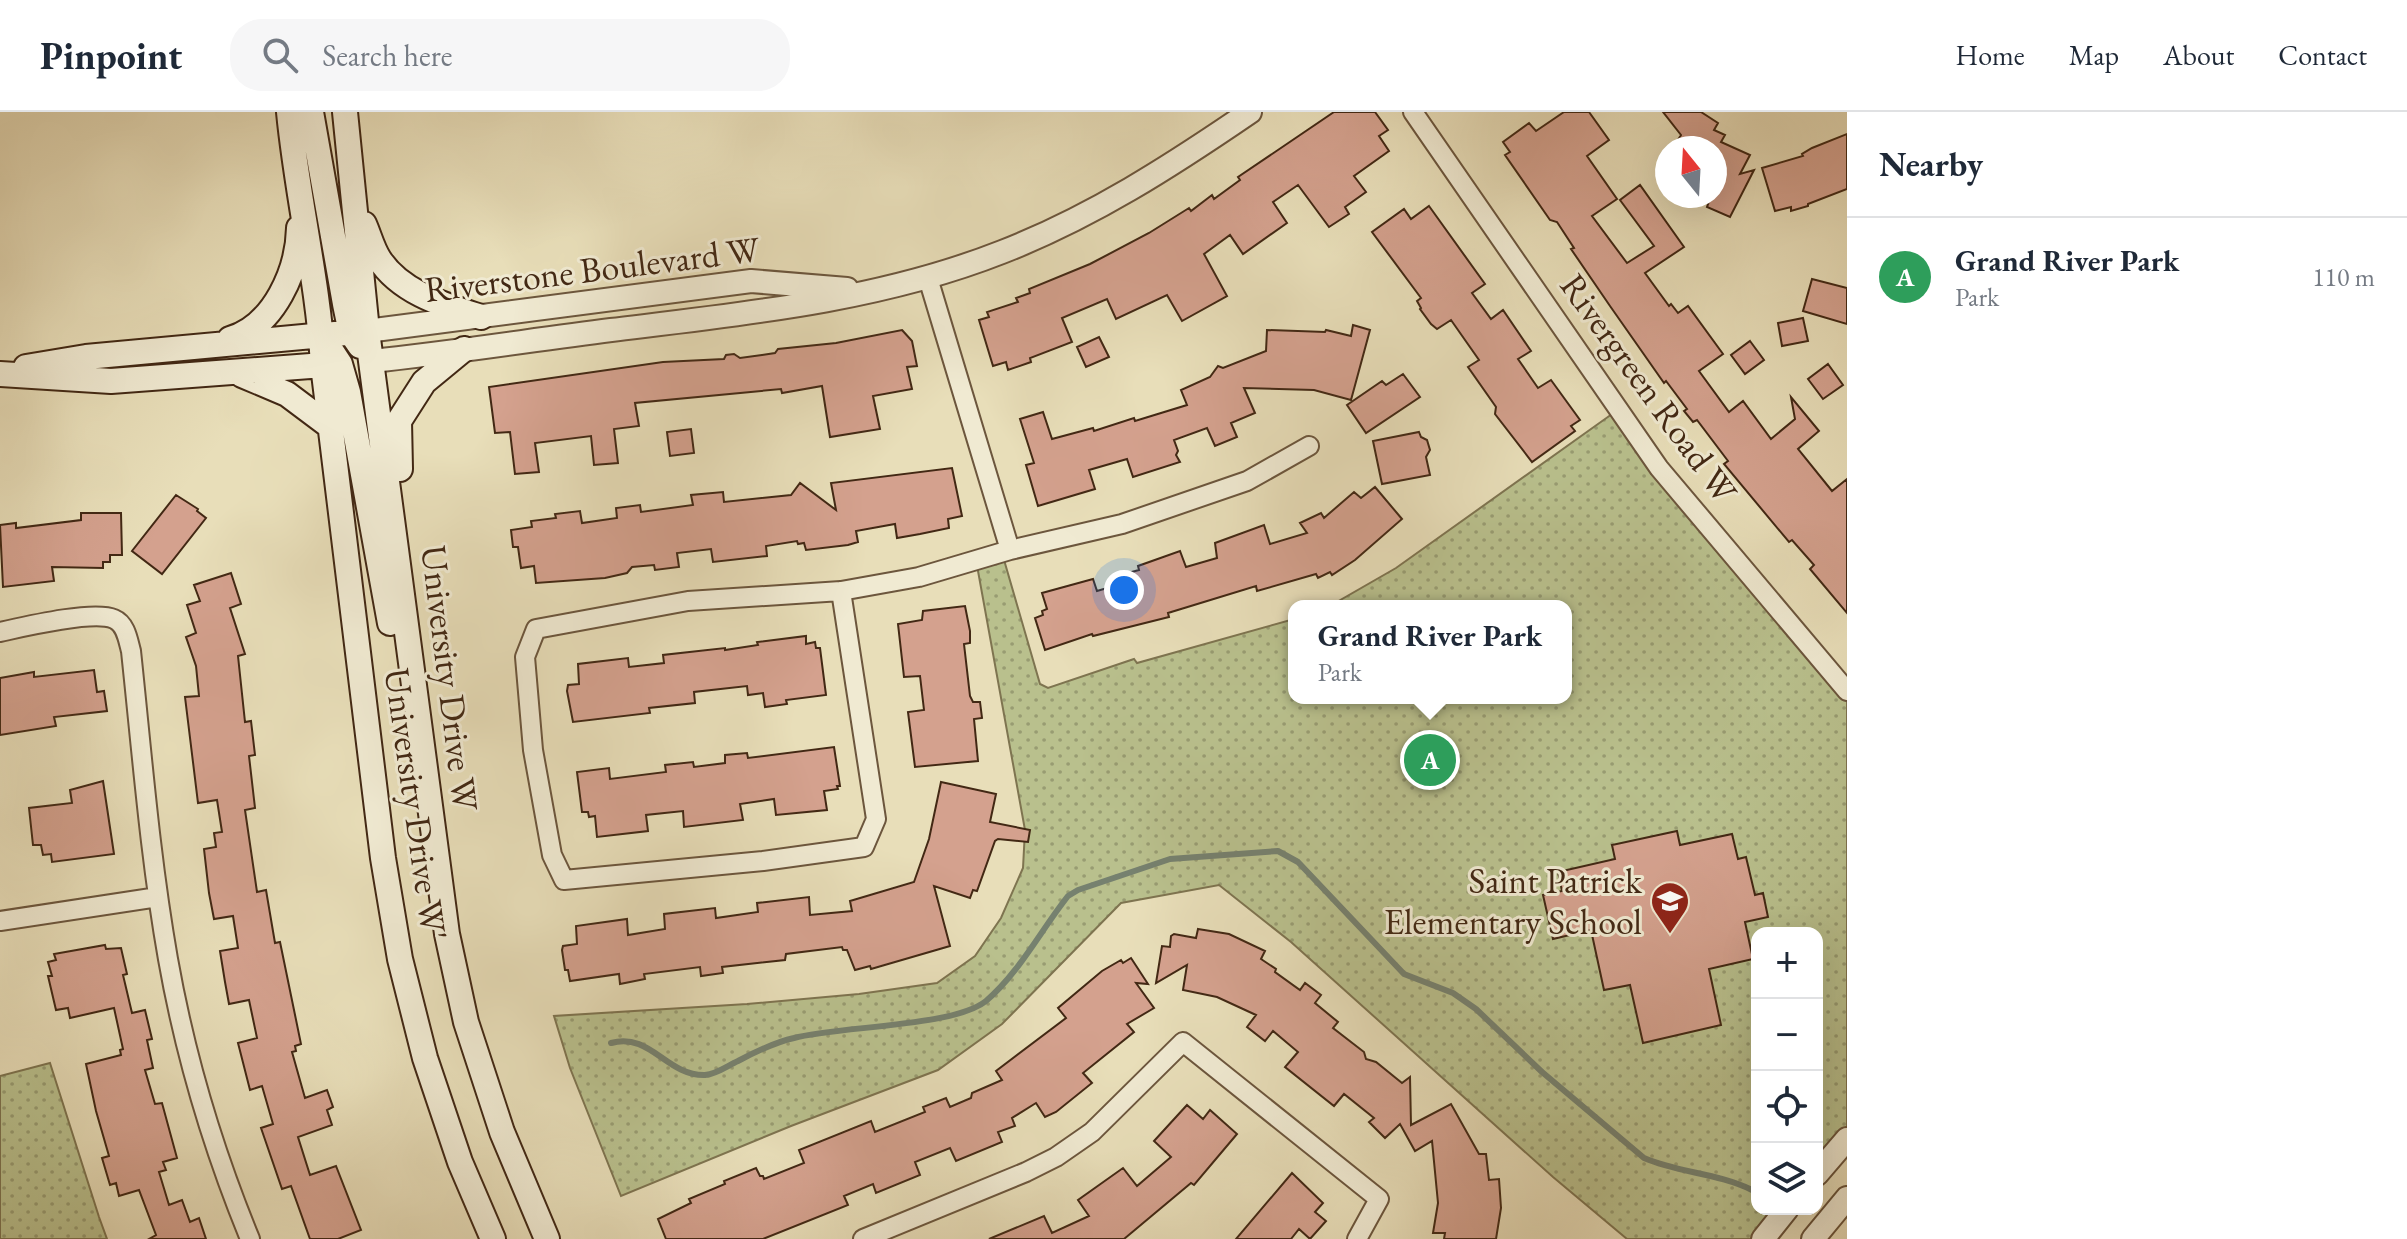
<!DOCTYPE html>
<html lang="en">
<head>
<meta charset="utf-8">
<style>
  body { margin:0; font-family:"EB Garamond",serif; background:#f6f6f7; color:#1f2937 }
  .controls { position:absolute; right:24px; bottom:24px; display:grid; overflow:hidden; border-radius:16px; box-shadow:0 8px 32px #0002 }
  .controls button { width:72px; height:72px; display:grid; place-items:center; padding:0; border:0; border-bottom:2px solid #e0e1e3; background:#fff; color:#1f2937; font:40px sans-serif }
  .compass { position:absolute; left:1655px; top:24px; width:72px; height:72px; border-radius:50%; background:#fff; box-shadow:0 8px 32px #0002; rotate:342deg }
  .you { position:absolute; left:1124px; top:478px; width:28px; height:28px; margin:-20px; border:6px solid #fff; border-radius:50%; background:#1a73e8; box-shadow:0 0 0 12px #1a73e833 }
  .badge { display:grid; place-items:center; width:52px; height:52px; border-radius:50%; background:#8f2418; color:#fff; font-size:26px; font-weight:700 }
  .pin { position:absolute; translate:-50% -50%; border:4px solid #fff; box-shadow:0 2px 8px #0006 }
  .popup { position:absolute; left:1288px; top:488px; width:284px; height:104px; box-sizing:border-box; display:grid; place-content:center; border-radius:16px; background:#fff; filter:drop-shadow(0 2px 6px #0005); font-size:26px; white-space:nowrap; color:#747a83 }
  .popup b { font-size:30px; color:#1f2937 }
  .popup::after { content:''; position:absolute; left:50%; top:100%; margin-left:-16px; border:16px solid transparent; border-top-color:#fff }
  .list { margin:0; padding:0; list-style:none }
  h2 { display:flex; justify-content:space-between; align-items:center; height:104px; margin:0; padding:0 32px; font-size:34px }
  h2 small { font-size:26px; font-weight:400; color:#747a83 }
  .list li { display:grid; grid-template-columns:52px 1fr auto; gap:24px; align-items:center; box-sizing:border-box; height:120px; padding:0 32px; border-top:2px solid #e0e1e3 }
  .list b { display:block; font-size:30px; white-space:nowrap }
  .list p { margin:0; font-size:26px; white-space:nowrap; color:#747a83 }
  .list em { font-size:26px; font-style:normal; color:#747a83 }
  .icon { flex:none; width:44px; height:44px; fill:none; stroke:currentColor; stroke-width:2; stroke-linecap:round; stroke-linejoin:round }
  .map { position:relative; flex:none; width:1847px; height:1127px; overflow:hidden }
  header { display:flex; align-items:center; gap:48px; box-sizing:border-box; height:112px; padding:0 40px; background:#fff; border-bottom:2px solid #e0e1e3 }
  header strong { font-size:38px }
  nav { display:flex; gap:44px; margin-inline-start:auto; font-size:28px }
  .search { width:560px; height:72px; background:#f6f6f7; display:flex; align-items:center; gap:20px; box-sizing:border-box; padding:0 28px; border-radius:32px; color:#747a83; font-size:30px }
  main { display:flex }
  aside { flex:1; background:#fff }
  .map>svg:first-child { display:block }
</style>
</head>
<body>
<header>
<strong>Pinpoint</strong>
<div class="search"><svg class="icon" aria-label="search" viewBox="0 0 24 24"><circle cx="10" cy="10" r="6"/><path d="M15 15l6 6"/></svg>Search here</div>
<nav><a>Home</a><a>Map</a><a>About</a><a>Contact</a></nav>
</header>
<main>
<div class="map">
<svg width="1847" height="1127" viewBox="0 0 1847 1127">
  <defs>
    <pattern id="park-dots" width="8" height="8" patternUnits="userSpaceOnUse" patternTransform="scale(2)"><rect width="8" height="8" fill="#b9c08d"/><path d="M2 2h.1M6 6h.1" fill="none" stroke="#989c72" stroke-width="1.8" stroke-linecap="round"/></pattern>
  </defs>
  <rect width="100%" height="100%" fill="#e8deb9"/>
  <filter id="stains"><feTurbulence type="fractalNoise" baseFrequency=".0025" numOctaves="4"/><feColorMatrix values="0 0 0 0 .2 0 0 0 0 .09 0 0 0 0 .02 0 0 0 .5 -.17"/></filter>
  <radialGradient id="worn" r=".72"><stop offset=".6" stop-color="#630" stop-opacity="0"/><stop offset="1" stop-color="#630" stop-opacity=".3"/></radialGradient>
  <path fill="url(#park-dots)" stroke="#7e7450" stroke-width="2" d="M1619,297l228,282v448l-30,35v-241h-60v276h30l-24,30h-136l-74,-62 -262,-235 -72,-57 -98,18 -119,121 -64,46 -147,56 -170,70 -51,-128 -16,-52 193,-12 112,-10 78,-11 38,-27 26,-38 22,-50 2,-38 -49,-270 26,-7 38,131 8,4 86,-29 3,4 157,-44v79h272v-92h-236l66,-38z
    M50,951l49,154 8,22h-107v-163z"/>
  <g fill="none" stroke-linecap="round" stroke-linejoin="round">
    <path stroke="#76816f" stroke-width="6" d="M611,931c40,-11 55,33 94,32 12,-1 22,-9 33,-14 17,-9 38,-19 56,-23 44,-12 160,-11 192,-37 33,-28 55,-71 82,-105l10,-6 92,-31 108,-8 20,11 106,112 49,19 23,16 66,63 102,86c35,15 73,15 108,32"/>
  </g>
  <path fill="#d4a18e" stroke="#422814" stroke-width="2" d="M1334,0h41l13,18 -9,6 10,15 -35,25 12,16 -21,15 4,7 -20,13 -31,-42 -25,17 14,21 -44,31 -13,-19 -26,19 23,42 -45,25 -15,-26 -51,24 -9,-20 -45,19 10,24 -42,16 1,4 -23,8 -2,-8 -13,4 -14,-46 10,-3 -2,-5 31,-10 -2,-4 14,-5 -1,-4 61,-25 59,-31 40,-25 2,3 21,-16 2,4 26,-19 -2,-3z
    M1564,0h25l20,28 -22,16 30,43 -25,17 35,47 27,-17 -34,-46 20,-15 44,62 -39,26 24,33 2,-2 7,9 10,-7 35,48 -24,17 30,41 14,-11 28,38 24,-20 -4,-22 28,34 -21,18 34,42 15,-12v134l-37,-44 4,-4 -22,-25 -3,2 -65,-78 4,-3 -31,-41 -4,2 -9,-11 3,-2 -21,-28 -2,2 -54,-77 -39,-57 3,-1 -17,-26 -7,-2 -45,-65 5,-3 -7,-10 26,-19 7,8z
    M1663,0h38l17,11 -4,7 11,5 -4,7 29,13 -10,19 14,-4 -24,47 -23,-10 4,-11h4v-48h-42l8,-13z
    M1847,22v55l-39,15v2l-17,5v-4l-16,4 -13,-43 41,-12 -1,-2 10,-6z
    M1429,94l56,78 -13,9 19,26 12,-9 28,41 -13,8 20,29 13,-8 29,40 -9,6 4,5 -43,31 -37,-48 1,-7 -28,-40 11,-7 -28,-40 -14,9 -6,-5 -11,-15 1,-1 -4,-7 4,-3 -49,-66 32,-23 7,10z
    M1812,167l35,9v36l-44,-13z
    M1803,206l5,23 -26,5 -4,-23z
    M1353,213l17,5 -19,70 -37,-10 -70,-2 11,25 -24,10 6,14 -22,9 -8,-18 -33,12 4,11 -2,4 4,7 -47,15 -6,-18 -38,11 6,19 -57,17 -12,-41 8,-2 -14,-44 23,-7 9,27 41,-11 1,3 40,-13 1,3 52,-16 -6,-15 29,-13 8,-11 5,2 43,-17 1,-21 58,2 1,-2 25,6z
    M902,218l10,11 5,25 -10,1 5,22 -39,7 7,33 -50,8 -8,-51 -40,7 -1,-4 -146,14 4,23 -25,3 4,34 -24,2 -3,-29 -56,7 4,29 -24,2 -5,-42 -15,1 -6,-46 174,-25 61,-3 2,-4 8,-1 6,4 22,-3 13,-2 3,-4 58,-6z
    M1099,225l10,20 -23,10 -9,-20z
    M1750,229l14,19 -19,14 -14,-19z
    M1828,252l15,21 -20,14 -15,-20z
    M1403,262l17,23 -54,36 -19,-28 35,-24 4,4z
    M691,317l3,24 -24,3 -3,-24z
    M1419,320l2,5 6,3 3,10 -4,7 4,18 -48,9 -9,-43z
    M952,356l10,48 -14,3 1,9 -29,6 -23,4 -2,-14 -39,7 2,11 -10,3 -42,5 -2,-7 -6,1 -1,-3 -31,5 1,10 -54,6 -2,-13 -34,4 2,14 -24,3 -1,-5 -22,2 -5,6 -22,5 -69,5 -2,-17 -13,2 -3,-21h-5l-2,-17 21,-3 -1,-6 25,-3 -1,-4 25,-3 2,12 35,-5 -1,-10 24,-3 1,7 52,-7 -2,-10 32,-3 1,10 67,-7 9,-12 36,27 -5,-27z
    M1375,375l27,32 -47,41 -23,15 -2,-3 -12,6 -2,-4 -59,17 -1,-5 -88,27 1,4 -76,19 -1,-2 -47,16 -10,-32 8,-3 -1,-4 5,-2 -5,-16 51,-14 4,12 34,-10 -3,-8 11,-3 -1,-4 42,-15 6,16 31,-9 -2,-15 49,-18 6,19 37,-11 -7,-10 21,-10 3,5 30,-26 7,6z
    M176,383l22,14 -1,2 9,7 -44,56 -30,-23z
    M81,401h40l1,42h-12v7h-7v6l-51,-1 2,14 -51,6 -3,-62 16,-2v5l65,-8z
    M231,461l10,31 -11,4 15,46 -7,2 7,66 6,-1 4,34 -6,1 6,52 -10,2 12,82 9,-2 9,53 5,-1 21,102 -6,2 1,5 -4,1 13,46 22,-8 6,17 -6,3 5,15 -34,12 12,38 26,-9 25,64 -23,9h-28l-19,-53 -9,3 -21,-61 12,-4 -11,-38 -12,4 -12,-47 19,-5 -8,-38 -20,4 -4,-22 -5,-31 18,-3 -5,-32 -19,3 -5,-26 -5,-44 12,-2 -2,-14 8,-1 -5,-32 -19,3 -13,-106 14,-1 -3,-30 -10,-29 10,-4 -9,-28 13,-4 -6,-16z
    M965,494l5,25v12l-6,1 6,52 3,6h7l2,16 -8,1 4,42 -63,6 -7,-55 16,-2 -4,-34 -16,1 -6,-53 24,-4 1,-9z
    M806,524v8l9,-2 1,6h4l6,47 -40,5 1,4 -22,3 -2,-14 -15,2 -1,-9 -53,6 1,11 -46,5 1,5 -77,9 -6,-31 1,-6 11,-1 -1,-20 50,-6 1,9 35,-4 -1,-8 62,-7v2l33,-5 -1,-3z
    M94,558l3,22 7,-1 3,20 -53,6 2,9 -56,9v-57l34,-6v5z
    M834,635l6,39h-3l1,3 -14,2 3,19 -51,5 -2,-16 -34,5 3,16 -59,7 -1,-16 -37,4 2,16 -51,6 -2,-21 -6,1 -1,-5h-6l-5,-40 32,-4 1,11 56,-7 -1,-7 28,-3 1,5 31,-4v-8l22,-2 1,5z
    M103,669l11,73 -62,8 -1,-8 -8,1 -2,-10h-8l-4,-37 43,-5 -2,-13z
    M941,670l55,12 -6,28 40,8 -2,12 -30,-3 -3,2 -18,50 -4,-1 -3,8 -36,-12 16,60 -79,23 -1,-3 -15,4 -8,-20h-4l-1,-3 -56,7 -1,6 -63,7 1,6 -22,3 -1,-9 -56,7 1,5 -25,5 -1,-10 -49,7 -2,-11h-3l-3,-20 1,-4 14,-2 -1,-18 51,-7 1,16 37,-6 -1,-15 51,-6 1,10 42,-6 -1,-9 52,-6 1,18 42,-4 -2,-10 64,-19 15,-43z
    M1677,719l3,14 52,-11 6,25 8,-2 9,38 8,-2 5,24 -23,5 8,37 -44,10 12,56 -78,18 -13,-58 -26,5 -13,-60 -38,9 -10,-44 19,-4 -4,-19 57,-13 -3,-14z
    M1198,817l31,5 36,17 -4,8 15,10 -1,3 25,18 5,-7 16,12 -6,8 23,19 -5,6 31,24 2,7 10,3 26,21 8,-6 1,48 40,-21 28,50h7l3,26 10,-1 2,29 -5,31h-52l1,-6h-12l5,-30 -6,-62 -17,10 -15,-27 -15,14 -16,-16 5,-4 -30,-24 -10,12 -49,-39 13,-15 -25,-21 -8,10 -18,-14 9,-12 -39,-18 -34,-7 4,-25 -31,18 6,-37 8,1 1,-11 3,-2 22,4z
    M105,833l1,4 15,-1 6,26 -4,1 9,38 13,-3 7,29 -5,1 6,28 -8,2 10,34 7,-1 15,55 -14,4 3,8 -7,2 10,33 13,-5 8,22 9,-4 7,21h-57l7,-4 -17,-45 -20,6 -3,-13 -6,2 -8,-27 7,-2 -13,-45 -10,-47 35,-9 -1,-5 3,-1 -9,-41 -44,10 -2,-10 -12,2 -8,-34h4l-4,-14 8,-2 -2,-6z
    M1131,846l17,26 -12,-1 18,25 -27,16 7,8 -51,41 9,10 -36,29 -11,5 -9,-14 -24,15 3,8 -17,6 4,10 -46,19 -6,-13 -35,14 5,13 -44,18 -3,-9 -29,12 4,9 -85,34h-97l-8,-20 33,-16 -2,-4 36,-15 -1,-3 32,-13 4,8h3l1,3 40,-16 -5,-13 72,-29 4,11 50,-20 -2,-5 23,-9 4,9 21,-9 1,-5 30,-13 -6,-9 70,-53 -8,-10 44,-37 19,-11 2,3z
    M1187,993l16,14 7,-9 27,24 -43,51 -3,-2 -67,56h-135l55,-23 8,17 37,-17 -11,-16 45,-32 14,18 34,-29 -17,-16z
    M1292,1061l31,30 -8,9 11,9 -16,18 -11,-10 -8,10h-55z"/>
  <g fill="none" stroke-linecap="round" stroke-linejoin="round">
    <defs>
      <path id="minor" d="M1413,0l246,356 188,223
        M928,166l82,272
        M841,479l35,228 -12,28 -101,14 -199,19 -12,-25 -19,-105 -8,-93 11,-28 152,-28 153,-10 78,-14 91,-27 112,-26 125,-43 62,-35
        M0,520c23,-5 93,-22 114,-13 12,5 14,21 17,32 11,103 19,206 37,308 17,96 45,190 82,280
        M0,809l158,-24
        M863,1127l163,-67 30,-15 36,-25 91,-90 196,157 -22,40"/>
      <path id="tertiary" d="M367,219l384,-50 96,8
        M371,249c80,-8 160,-21 240,-31 132,-16 267,-29 391,-78 90,-35 169,-86 248,-140
        M1817,1062l30,-35
        M1763,1127l24,-30
        M1813,1127l34,-41"/>
      <path id="secondary" d="M289,0c8,85 29,168 34,253l60,493 17,101 25,99 35,104 33,77
        M311,0l34,192 6,29 9,13
        M345,0l22,219 80,603 19,88 36,110 45,107
        M364,112c5,11 8,24 15,35 22,34 65,46 102,58
        M323,226l17,26 8,28 42,231
        M230,227c44,-13 68,-68 69,-111
        M26,255l60,-10 281,-26
        M0,262l111,7 226,-17
        M242,263l45,19 44,33
        M400,357l-1,-48 25,-39 40,-33"/>
    </defs>
    <use href="#minor" stroke="#6c563d" stroke-width="22"/>
    <use href="#tertiary" stroke="#6c563d" stroke-width="26"/>
    <use href="#secondary" stroke="#422814" stroke-width="28"/>
    <use href="#minor" stroke="#f0ead2" stroke-width="18"/>
    <use href="#tertiary" stroke="#f0ead2" stroke-width="22"/>
    <use href="#secondary" stroke="#f0ead2" stroke-width="24"/>
  </g>
  <defs>
    <symbol id="school-pin" viewBox="-11 -11 22 30"><path d="M0 17L-7.5 6A9.5 9.5 0 1 1 7.5 6Z" fill="#8f2418" stroke="#f0ead2"/><path d="M0-5L7-2L0 1L-7-2ZM-4 1L0 2.5L4 1V4Q0 6-4 4Z" fill="#fff"/></symbol>
  </defs>
  <g fill-rule="evenodd">
    <use href="#school-pin" x="1648" y="767" width="44" height="60"/>
  </g>
  <g text-anchor="middle" dominant-baseline="central" stroke-width="6" stroke-linejoin="round" paint-order="stroke">
    <g font-size="36" fill="#422814" stroke="#f0ead2">
      <text transform="translate(592 157) rotate(-7)">Riverstone Boulevard W</text>
      <text transform="translate(1649 276) rotate(54)">Rivergreen Road W</text>
      <text transform="translate(450 566) rotate(83)">University Drive W</text>
      <text transform="translate(416 692) rotate(82)">University Drive W'</text>
    </g>
    <g font-size="36" fill="#422814" stroke="#f0ead2" text-anchor="end">
      <text x="1642" y="768">Saint Patrick<tspan x="1642" dy="41">Elementary School</tspan></text>
    </g>
  </g>
  <rect width="100%" height="100%" filter="url(#stains)"/>
  <rect width="100%" height="100%" fill="url(#worn)"/>
</svg>
<div class="controls">
<button>+</button>
<button>−</button>
<button><svg class="icon" aria-label="locate" viewBox="0 0 24 24"><circle cx="12" cy="12" r="6"/><path d="M12 2v4M12 18v4M2 12h4M18 12h4"/></svg></button>
<button><svg class="icon" aria-label="layers" viewBox="0 0 24 24"><path d="M12 4l9 5-9 5-9-5zM3 14l9 5 9-5"/></svg></button>
</div>
<svg class="compass" viewBox="-18 -18 36 36"><path d="M0-13l5 13h-10z" fill="#e53935"/><path d="M0 13l5-13h-10z" fill="#747a83"/></svg>
<div class="you"></div>
<div class="pin badge" style="left:1430px;top:648px;background:#2e9e5b">A</div>
<div class="popup"><b>Grand River Park</b>Park</div>
</div>
<aside>
<h2>Nearby<small></small></h2>
<ul class="list">
<li><span class="badge" style="background:#2e9e5b">A</span><div><b>Grand River Park</b><p>Park</p></div><em>110 m</em></li>
</ul>
</aside>
</main>
</body>
</html>
